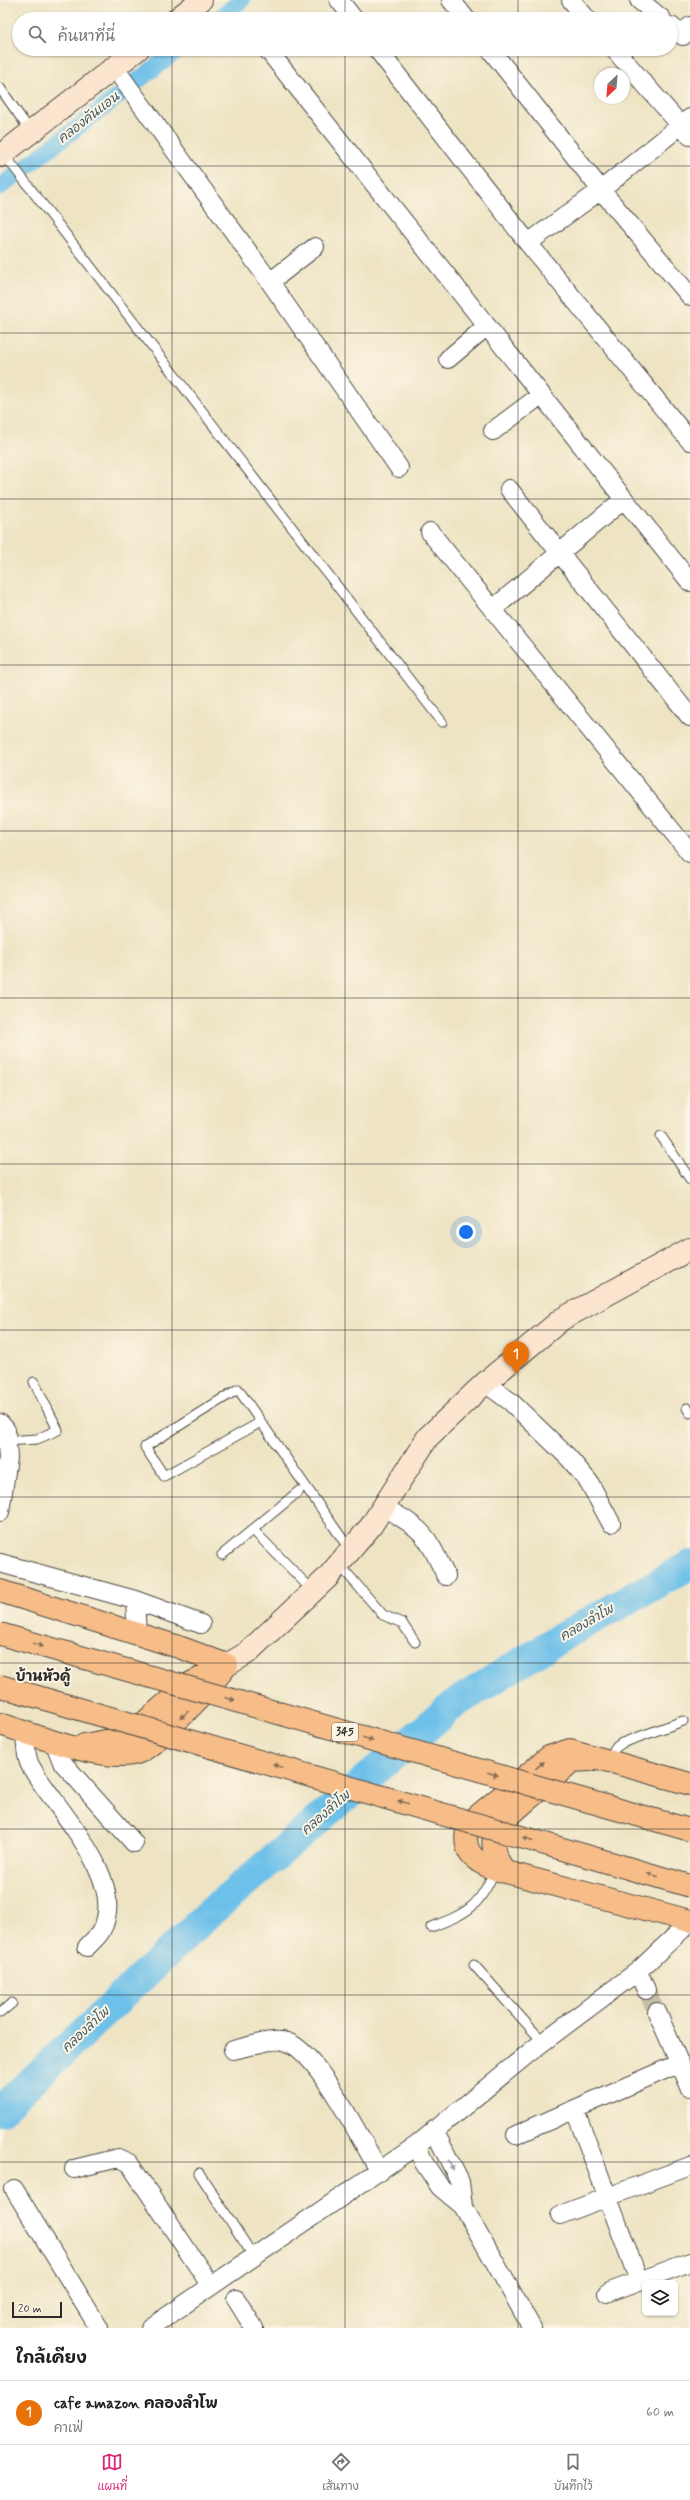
<!DOCTYPE html>
<html lang="th">
<head>
<meta charset="utf-8">
<style>
  body { margin:0; font-family:Mynerve,"Playpen Sans Thai",sans-serif; background:#f2f2f2; color:#222 }
  .controls { position:absolute; right:12px; bottom:12px; display:grid; overflow:hidden; border-radius:6px; box-shadow:0 1px 3px #0004 }
  .controls button { width:36px; height:36px; display:grid; place-items:center; padding:0; border:0; border-bottom:1px solid #e0e0e0; background:#fff; color:#222; font:20px sans-serif }
  .compass { position:absolute; left:594px; top:68px; width:36px; height:36px; border-radius:50%; background:#fff; box-shadow:0 1px 3px #0004; rotate:206deg }
  .scale { position:absolute; left:12px; bottom:10px; width:50px; box-sizing:border-box; padding-left:4px; border:2px solid #2b2b2b; border-top:0; font-size:11px; line-height:14px; white-space:nowrap; color:#2b2b2b; -webkit-text-stroke:3px #fcf5e5; paint-order:stroke }
  .you { position:absolute; left:466px; top:1232px; width:14px; height:14px; margin:-10px; border:3px solid #fff; border-radius:50%; background:#1a73e8; box-shadow:0 0 0 6px #1a73e833 }
  .badge { display:grid; place-items:center; width:26px; height:26px; border-radius:50%; background:#db2777; color:#fff; font-size:13px; font-weight:700 }
  .pin { position:absolute; translate:-50% -33px; filter:drop-shadow(0 1px 2px #0008) }
  .pin::after { content:''; position:absolute; top:21px; width:14px; height:12px; background:inherit; clip-path:polygon(0 0,100% 0,50% 100%) }
  .list { margin:0; padding:0; list-style:none }
  h2 { display:flex; justify-content:space-between; align-items:center; height:52px; margin:0; padding:0 16px; font-size:17px }
  h2 small { font-size:13px; font-weight:400; color:#767676 }
  .list li { display:grid; grid-template-columns:26px 1fr auto; gap:12px; align-items:center; box-sizing:border-box; height:64px; padding:0 16px; border-top:1px solid #e0e0e0 }
  .list b { display:block; font-size:15px; white-space:nowrap }
  .list p { margin:0; font-size:13px; white-space:nowrap; color:#767676 }
  .list em { font-size:13px; font-style:normal; color:#767676 }
  .icon { flex:none; width:22px; height:22px; fill:none; stroke:currentColor; stroke-width:2; stroke-linecap:round; stroke-linejoin:round }
  .map { position:relative; flex:none; width:690px; height:2328px; overflow:hidden }
  .search { position:absolute; background:#fff; box-shadow:0 1px 3px #0004; left:12px; right:12px; top:12px; height:44px; display:flex; align-items:center; gap:10px; box-sizing:border-box; padding:0 14px; border-radius:22px; color:#767676; font-size:15px }
  .sheet { height:116px; background:#fff }
  nav { display:flex; justify-content:space-around; align-items:center; box-sizing:border-box; height:56px; border-top:1px solid #e0e0e0; background:#fff; font-size:11px; color:#767676 }
  nav a { display:grid; justify-items:center; gap:2px }
  nav .on { color:#db2777 }
  .map>svg:first-child { display:block }
</style>
</head>
<body>
<div class="map">
<svg width="690" height="2328" viewBox="0 0 690 2328">
  <rect width="100%" height="100%" fill="#fcf5e5"/>
  <filter id="ink" filterUnits="userSpaceOnUse"><feTurbulence type="fractalNoise" baseFrequency=".025" numOctaves="2"/><feDisplacementMap in="SourceGraphic" scale="8" xChannelSelector="R" yChannelSelector="G"/><feConvolveMatrix kernelMatrix="1 2 1 2 8 2 1 2 1" color-interpolation-filters="sRGB"/></filter>
  <filter id="wash" filterUnits="userSpaceOnUse"><feTurbulence type="fractalNoise" baseFrequency=".012" numOctaves="4" result="noise"/><feDisplacementMap in="SourceGraphic" scale="16" xChannelSelector="R" yChannelSelector="G"/><feGaussianBlur stdDeviation="0.9" result="paint"/><feColorMatrix in="noise" values="0 0 0 0 0 0 0 0 0 0 0 0 0 0 0 0 0 1.4 0 .05"/><feComposite in="paint" operator="in"/></filter>
  <g filter="url(#wash)">
    <rect width="100%" height="100%" fill="#eee4c4"/>
    <g fill="none" stroke-linecap="round" stroke-linejoin="round">
      <path stroke="#6dc0e9" stroke-width="17" d="M218,19l24,-19
        M0,187l179,-138"/>
      <path stroke="#6dc0e9" stroke-width="30" d="M0,2111l213,-201 241,-206 106,-66 130,-73"/>
    </g>
  </g>
  <g filter="url(#ink)">
    <g fill="none" stroke-linecap="round" stroke-linejoin="round">
      <path stroke="#c7bfa5" stroke-width="18" stroke-dasharray="18 9" stroke-linecap="butt" d="M646,1990l11,22"/>
      <defs>
        <path id="lane" d="M0,88l31,44
          M3,153l439,569
          M661,1136l29,43
          M687,1408l3,5
          M261,1422l-97,54 -19,-29 93,-58 112,161
          M6,1441l31,-2 21,-9 -24,-48
          M253,1530l60,61
          M222,1555l77,-64
          M339,1564l44,51 19,8 13,19
          M609,1761l6,-13 7,-5 61,-22
          M431,1927c37,-14 49,-20 64,-58
          M474,1965l69,77
          M0,2013l12,-10
          M199,2173l55,84"/>
        <path id="street" d="M339,0l15,19
          M451,0l15,19
          M571,0l16,19
          M639,0l23,19
          M671,26l12,10 7,-10
          M267,49l423,533
          M377,49l151,194 162,198
          M490,49l111,141 89,106
          M614,49l76,87
          M114,67l156,215 129,186
          M528,243l73,-53 89,-72
          M270,282l45,-35
          M448,359l39,-33
          M493,431l48,-36
          M509,489l181,228
          M430,532l260,321
          M493,609l131,-110
          M485,1383l26,19 58,56 20,24 22,41
          M0,1423l6,7 2,28 -8,54
          M383,1507c42,23 43,27 63,69
          M0,1563l135,37 2,34
          M135,1600l66,24
          M25,1732c1,9 0,24 5,33 23,42 100,115 71,166 -3,6 -10,11 -14,16
          M54,1741l8,21 72,81
          M638,1971l8,19
          M657,2012l33,75
          M233,2050c16,-3 39,-13 54,-8 31,10 75,100 93,130
          M575,2110l64,171
          M434,2130l26,52 3,24
          M516,2135l164,-72
          M417,2145l7,18 16,24 23,19 69,122
          M74,2169l44,-11 11,5 82,123
          M14,2189l85,139
          M560,2215l130,-49
          M607,2293l83,-31
          M236,2299l18,29
          M150,2328l267,-183 118,-97 103,-77 52,-49"/>
        <path id="secondary" d="M177,19l24,-19
          M0,156l138,-107
          M227,1665l20,-12 80,-75 44,-52 57,-89 57,-54 77,-64 128,-70"/>
        <path id="primary" d="M0,1591l179,56 48,18
          M0,1724c32,10 110,41 139,28 10,-4 18,-13 26,-20 25,-23 42,-41 62,-67
          M84,1745l33,-6 18,-8 52,-46 40,-20
          M690,1784l-120,-34 -21,7 -81,67c-6,26 2,36 27,45l195,52
          M505,1872c-11,-16 -14,-24 -10,-44l77,-67 18,-1"/>
      </defs>
      <use href="#lane" stroke="#484742" stroke-width="11"/>
      <use href="#street" stroke="#484742" stroke-width="20"/>
      <use href="#secondary" stroke="#484742" stroke-width="24"/>
      <use href="#primary" stroke="#484742" stroke-width="24"/>
      <use href="#lane" stroke="#fff" stroke-width="9"/>
      <use href="#street" stroke="#fff" stroke-width="18"/>
      <use href="#secondary" stroke="#fce5cf" stroke-width="22"/>
      <use href="#primary" stroke="#f7bd88" stroke-width="22"/>
      <defs>
        <path id="primary-bridge" d="M0,1634l690,196
          M0,1686l690,200"/>
      </defs>
      <use href="#primary-bridge" stroke="#484742" stroke-width="24" stroke-linecap="butt"/>
      <use href="#primary-bridge" stroke="#f7bd88" stroke-width="22"/>
    </g>
    <defs><path id="oneway-solid" d="M-6-.8H1V-3.2L6.5 0L1 3.2V.8H-6Z"/></defs>
    <g fill="#876d55">
      <use href="#oneway-solid" transform="translate(38 1645) rotate(16)"/>
      <use href="#oneway-solid" transform="translate(230 1699) rotate(16)"/>
      <use href="#oneway-solid" transform="translate(184 1715) rotate(138)"/>
      <use href="#oneway-solid" transform="translate(368 1739) rotate(16)"/>
      <use href="#oneway-solid" transform="translate(540 1765) rotate(-39)"/>
      <use href="#oneway-solid" transform="translate(278 1766) rotate(-164)"/>
      <use href="#oneway-solid" transform="translate(493 1774) rotate(16)"/>
      <use href="#oneway-solid" transform="translate(403 1802) rotate(-164)"/>
      <use href="#oneway-solid" transform="translate(528 1839) rotate(-164)"/>
      <use href="#oneway-solid" transform="translate(653 1875) rotate(-164)"/>
    </g>
    <use fill="#a0a0a0" href="#oneway-solid" transform="translate(451 2165) rotate(63)"/>
  </g>
  <path fill="none" stroke="#2b2b2b" stroke-width="1" stroke-opacity="0.55" d="M172,0v19M345,0v19M518,0v19M172,49v2279M345,49v2279M518,49v2279M0,166h690M0,333h690M0,499h690M0,665h690M0,831h690M0,998h690M0,1164h690M0,1330h690M0,1497h690M0,1663h690M0,1829h690M0,1995h690M0,2162h690"/>
  <g text-anchor="middle" dominant-baseline="central" stroke-width="4" stroke-linejoin="round" paint-order="stroke">
    <rect fill="#fcf5e5" stroke="#6a6863" stroke-width="1" x="332" y="1723" width="26" height="18" rx="3"/>
    <g font-size="11" font-weight="bold" fill="#2b2b2b">
      <text x="345" y="1732">345</text>
    </g>
    <g font-size="13" font-style="italic" fill="#3f5864" stroke="#fcf5e5">
      <text transform="translate(89 118) rotate(-38)">คลองคันแอน</text>
      <text transform="translate(587 1623) rotate(-30)">คลองลำโพ</text>
      <text transform="translate(326 1813) rotate(-41)">คลองลำโพ</text>
      <text transform="translate(86 2030) rotate(-43)">คลองลำโพ</text>
    </g>
    <g font-size="14" font-weight="bold" fill="#2b2b2b" stroke="#fcf5e5">
      <text x="43" y="1677">บ้านหัวคู้</text>
    </g>
  </g>
</svg>
<div class="controls">
<button><svg class="icon" aria-label="layers" viewBox="0 0 24 24"><path d="M12 4l9 5-9 5-9-5zM3 14l9 5 9-5"/></svg></button>
</div>
<svg class="compass" viewBox="-18 -18 36 36"><path d="M0-13l5 13h-10z" fill="#e53935"/><path d="M0 13l5-13h-10z" fill="#767676"/></svg>
<div class="scale">20 m</div>
<div class="you"></div>
<div class="pin badge" style="left:516px;top:1374px;background:#e8710a">1</div>
<div class="search"><svg class="icon" aria-label="search" viewBox="0 0 24 24"><circle cx="10" cy="10" r="6"/><path d="M15 15l6 6"/></svg>ค้นหาที่นี่</div>
</div>
<section class="sheet">
<h2>ใกล้เคียง<small></small></h2>
<ul class="list">
<li><span class="badge" style="background:#e8710a">1</span><div><b>cafe amazon คลองลำโพ</b><p>คาเฟ่</p></div><em>60 m</em></li>
</ul>
</section>
<nav>
<a class="on"><svg class="icon" aria-label="map" viewBox="0 0 24 24"><path d="M3 6l6-2 6 2 6-2v14l-6 2-6-2-6 2zM9 4v14M15 6v14"/></svg>แผนที่</a>
<a><svg class="icon" aria-label="directions" viewBox="0 0 24 24"><path d="M12 3l9 9-9 9-9-9zM9 14v-3h6M13 9l2 2-2 2"/></svg>เส้นทาง</a>
<a><svg class="icon" aria-label="saved" viewBox="0 0 24 24"><path d="M7 4h10v16l-5-4-5 4z"/></svg>บันทึกไว้</a>
</nav>
</body>
</html>
